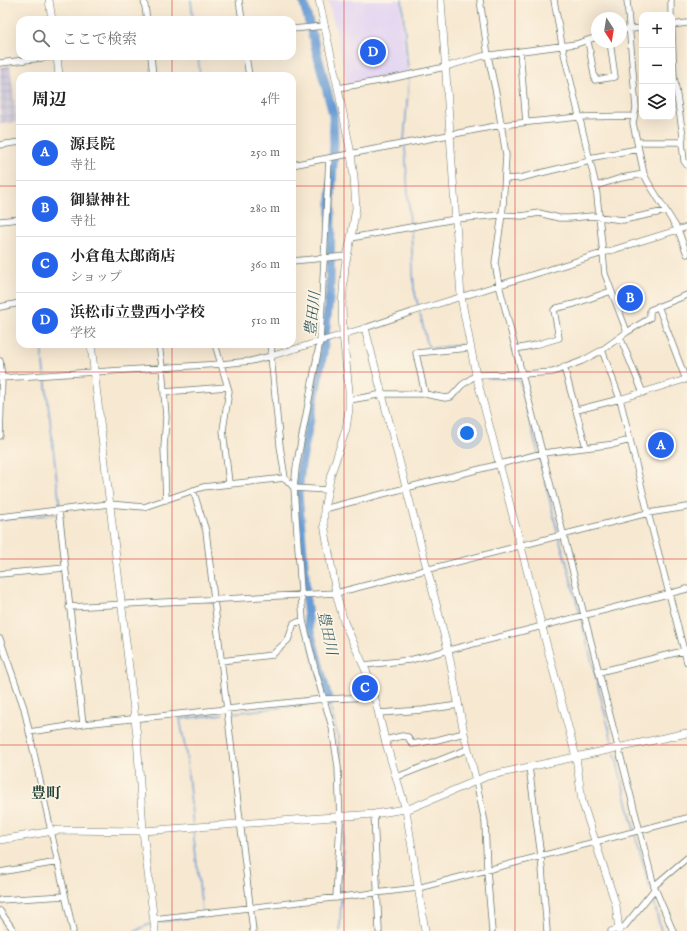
<!DOCTYPE html>
<html lang="ja">
<head>
<meta charset="utf-8">
<style>
  body { margin:0; font-family:"IM FELL English","Noto Serif JP",serif; background:#f2f2f2; color:#222 }
  .controls { position:absolute; right:12px; top:12px; display:grid; overflow:hidden; border-radius:8px; box-shadow:0 4px 16px #0002 }
  .controls button { width:36px; height:36px; display:grid; place-items:center; padding:0; border:0; border-bottom:1px solid #e0e0e0; background:#fff; color:#222; font:20px sans-serif }
  .compass { position:absolute; left:591px; top:12px; width:36px; height:36px; border-radius:50%; background:#fff; box-shadow:0 4px 16px #0002; rotate:168deg }
  .you { position:absolute; left:467px; top:433px; width:14px; height:14px; margin:-10px; border:3px solid #fff; border-radius:50%; background:#1a73e8; box-shadow:0 0 0 6px #1a73e833 }
  .badge { display:grid; place-items:center; width:26px; height:26px; border-radius:50%; background:#2563eb; color:#fff; font-size:13px; font-weight:700 }
  .pin { position:absolute; translate:-50% -50%; border:2px solid #fff; box-shadow:0 1px 4px #0006 }
  .list { margin:0; padding:0; list-style:none }
  h2 { display:flex; justify-content:space-between; align-items:center; height:52px; margin:0; padding:0 16px; font-size:17px }
  h2 small { font-size:13px; font-weight:400; color:#767676 }
  .list li { display:grid; grid-template-columns:26px 1fr auto; gap:12px; align-items:center; box-sizing:border-box; height:56px; padding:0 16px; border-top:1px solid #e0e0e0 }
  .list b { display:block; font-size:15px; white-space:nowrap }
  .list p { margin:0; font-size:13px; white-space:nowrap; color:#767676 }
  .list em { font-size:13px; font-style:normal; color:#767676 }
  .icon { flex:none; width:22px; height:22px; fill:none; stroke:currentColor; stroke-width:2; stroke-linecap:round; stroke-linejoin:round }
  .map { position:relative; flex:none; width:687px; height:931px; overflow:hidden }
  .search { position:absolute; background:#fff; box-shadow:0 4px 16px #0002; left:16px; top:16px; width:280px; height:44px; display:flex; align-items:center; gap:10px; box-sizing:border-box; padding:0 14px; border-radius:12px; color:#767676; font-size:15px }
  .panel { position:absolute; background:#fff; box-shadow:0 4px 16px #0002; left:16px; top:72px; width:280px; height:276px; border-radius:12px }
  .map>svg:first-child { display:block }
</style>
</head>
<body>
<div class="map">
<svg width="687" height="931" viewBox="0 0 687 931">
  <defs>
    <pattern id="industrial-grid" width="8" height="8" patternUnits="userSpaceOnUse"><rect width="8" height="8" fill="#c5c0da"/><path d="M0 4h8M4 0v8" fill="none" stroke="#9f9db2"/></pattern>
  </defs>
  <rect width="100%" height="100%" fill="#fcf5e5"/>
  <filter id="ink" filterUnits="userSpaceOnUse"><feTurbulence type="fractalNoise" baseFrequency=".025" numOctaves="2"/><feDisplacementMap in="SourceGraphic" scale="8" xChannelSelector="R" yChannelSelector="G"/><feConvolveMatrix kernelMatrix="1 2 1 2 8 2 1 2 1" color-interpolation-filters="sRGB"/></filter>
  <filter id="wash" filterUnits="userSpaceOnUse"><feTurbulence type="fractalNoise" baseFrequency=".012" numOctaves="4" result="noise"/><feDisplacementMap in="SourceGraphic" scale="16" xChannelSelector="R" yChannelSelector="G"/><feGaussianBlur stdDeviation="0.9" result="paint"/><feColorMatrix in="noise" values="0 0 0 0 0 0 0 0 0 0 0 0 0 0 0 0 0 1.4 0 .05"/><feComposite in="paint" operator="in"/></filter>
  <g filter="url(#wash)">
    <rect width="100%" height="100%" fill="#f7e8d1"/>
    <path fill="#e2d4f3" d="M328,0h72l7,72 -60,12 -11,-52z"/>
    <path fill="url(#industrial-grid)" d="M10,65l7,57 -17,2v-57z"/>
    <g fill="none" stroke-linecap="round" stroke-linejoin="round">
      <path stroke="#699cd4" stroke-width="1.5" d="M191,0l2,20
        M402,0l6,69
        M198,56l2,20
        M404,141l5,-63
        M405,147l5,77
        M411,230l3,59 4,16
        M420,314l8,32 3,2 34,-3
        M41,344l3,29
        M45,376l15,132
        M487,378l29,1 4,3 18,71
        M539,456l19,78
        M0,520l56,-6
        M559,538l8,26 46,181
        M327,702h2l9,35 3,22 3,54
        M232,713l88,-10
        M615,754l19,76
        M193,826l-7,-73 -6,-34 43,-5
        M193,829l9,82
        M635,834l15,54
        M341,895l3,-76
        M653,898l8,33
        M160,922l42,-6v-1
        M135,931l15,-7
        M340,931l1,-32"/>
      <path stroke="#699cd4" stroke-width="9" d="M303,0l30,114 1,29 -3,58 -1,90 -7,62 -22,112 -3,29 7,82 1,23 3,29 20,74"/>
    </g>
  </g>
  <g filter="url(#ink)">
    <g fill="none" stroke-linecap="round" stroke-linejoin="round">
      <defs>
        <path id="minor" d="M144,0l3,20
          M239,0l3,20
          M480,0l8,56 8,37 10,62 -3,52 -8,56 4,22 155,601 19,45
          M554,0l8,45 34,141 9,88 22,58 -25,18 18,49 28,114 39,149
          M627,0l9,108 -3,15 11,51 4,8 30,48 9,24
          M671,0v15
          M672,25l15,-2
          M292,29l33,-3
          M621,30l21,-2
          M588,41l7,39 20,-3 -5,-35
          M520,51l6,71
          M151,56l2,20
          M246,56l3,20
          M0,63l59,-7
          M338,88l47,-8 60,-13 38,-11 93,-12 21,-7
          M637,142h45l1,-6 -9,-60 -2,-46
          M682,142l2,19 3,4
          M0,145l20,-3
          M329,158l-9,183 -24,127 -2,20 9,133 13,52 16,54 6,40 2,55 -4,76
          M589,158l49,-9
          M292,165l209,-40 78,-8 55,-1
          M505,179l15,-1 70,-17
          M596,186l25,-8 23,-4
          M0,221l20,-2
          M351,238l104,-19 46,-4 21,1 17,-3 20,5h11l22,-2 31,4 43,-9
          M292,261l55,-5
          M658,306l28,74
          M0,307l20,-4
          M627,332l23,-14v-8l37,-15
          M620,337l23,56
          M159,344l3,23 4,50 -2,31 2,52
          M215,344l14,47 -6,39 6,53
          M272,344l-1,12 9,90 5,32 9,10 34,2
          M516,349l19,-4 24,-7 -5,-28 3,-2 17,-4 37,-13
          M0,361l2,17 -2,58
          M564,367l22,80
          M0,378l221,-14 30,-3 20,-5 94,-28 47,-16 275,-85
          M164,392l63,-5
          M425,394l-9,-41 54,-5
          M350,400l33,-6h42l20,4 6,-1 11,-12 14,-10 47,-1 30,-2 29,-11 20,-11
          M577,410l43,-11 67,-20
          M193,490l13,41 47,400
          M324,509l219,-56 72,-9 15,-4
          M0,517l109,-13 35,3 59,-20 82,-9
          M0,574l65,-6
          M69,607l267,-14 312,-80 39,-6
          M0,639l24,69 49,223
          M221,661l51,-6 16,-15 6,-17 9,-2
          M364,665l46,-5 277,-71
          M599,672l88,-22
          M379,713l44,-3 36,-5
          M83,724l240,-25 52,-2
          M29,732l54,-8 -24,-213
          M385,740l17,-4 6,1 4,7 25,-4 27,-7
          M529,767l12,89 6,75
          M397,777l71,-28
          M476,781l9,41 2,48 5,61
          M374,814l5,117
          M0,872l58,-10
          M0,900l65,-4
          M0,911l14,20
          M154,919l264,-31 269,-70
          M611,931l13,-4 29,-36 1,-5 33,-28"/>
        <path id="tertiary" d="M49,0l3,20
          M319,0l19,88 13,66 3,24 2,30 -5,30 -6,28 -3,39 1,29 6,57v18l-3,20 -15,45 -7,35v15l12,69 8,29 27,60 14,58 21,70 19,121
          M441,0l20,297 15,78 100,382 6,44 34,104 3,26
          M57,56l2,20
          M91,344l46,392 6,95 12,100
          M476,781l11,-5 200,-43
          M0,840l59,-10 84,1 231,-17 37,-6 65,-27 -12,-48 -16,-83 -83,-322"/>
      </defs>
      <use href="#minor" stroke="#6b796b" stroke-width="7"/>
      <use href="#tertiary" stroke="#6b796b" stroke-width="8"/>
      <use href="#minor" stroke="#fff" stroke-width="5.5"/>
      <use href="#tertiary" stroke="#fff" stroke-width="7"/>
    </g>
  </g>
  <path fill="none" stroke="#d62828" stroke-width="1" stroke-opacity="0.55" d="M172,0v20M344,0v931M515,0v931M172,56v20M0,186h20M292,186h395M172,344v587M0,372h687M0,559h687M0,745h687"/>
  <g text-anchor="middle" dominant-baseline="central" stroke-width="3.5" stroke-linejoin="round" paint-order="stroke">
    <g font-size="15" font-style="italic" fill="#355a64" stroke="#fcf5e5">
      <text transform="translate(313 314) rotate(-84)">豊田川</text>
      <text transform="translate(327 633) rotate(78)">豊田川</text>
    </g>
    <g font-size="15" font-weight="bold" fill="#1f3d34" stroke="#fcf5e5">
      <text x="46" y="793">豊町</text>
    </g>
  </g>
</svg>
<div class="controls">
<button>+</button>
<button>−</button>
<button><svg class="icon" aria-label="layers" viewBox="0 0 24 24"><path d="M12 4l9 5-9 5-9-5zM3 14l9 5 9-5"/></svg></button>
</div>
<svg class="compass" viewBox="-18 -18 36 36"><path d="M0-13l5 13h-10z" fill="#e53935"/><path d="M0 13l5-13h-10z" fill="#767676"/></svg>
<div class="you"></div>
<div class="pin badge" style="left:661px;top:445px">A</div>
<div class="pin badge" style="left:630px;top:298px">B</div>
<div class="pin badge" style="left:365px;top:688px">C</div>
<div class="pin badge" style="left:373px;top:52px">D</div>
<div class="search"><svg class="icon" aria-label="search" viewBox="0 0 24 24"><circle cx="10" cy="10" r="6"/><path d="M15 15l6 6"/></svg>ここで検索</div>
<section class="panel">
<h2>周辺<small>4件</small></h2>
<ul class="list">
<li><span class="badge">A</span><div><b>源長院</b><p>寺社</p></div><em>250 m</em></li>
<li><span class="badge">B</span><div><b>御嶽神社</b><p>寺社</p></div><em>280 m</em></li>
<li><span class="badge">C</span><div><b>小倉亀太郎商店</b><p>ショップ</p></div><em>360 m</em></li>
<li><span class="badge">D</span><div><b>浜松市立豊西小学校</b><p>学校</p></div><em>510 m</em></li>
</ul>
</section>
</div>
</body>
</html>
